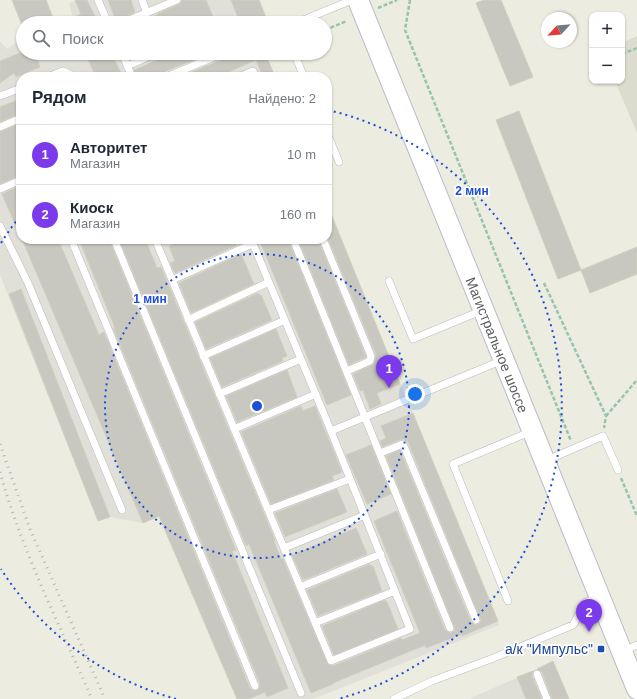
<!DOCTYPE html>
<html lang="ru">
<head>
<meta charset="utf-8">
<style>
  body { margin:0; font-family:Helvetica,sans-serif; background:#f2f2f3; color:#1f2937 }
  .controls { position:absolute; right:12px; top:12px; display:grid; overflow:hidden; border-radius:8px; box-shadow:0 1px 3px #0004 }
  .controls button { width:36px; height:36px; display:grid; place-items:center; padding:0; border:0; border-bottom:1px solid #e0e1e3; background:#fff; color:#1f2937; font:20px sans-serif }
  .compass { position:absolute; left:541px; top:12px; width:36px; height:36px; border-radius:50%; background:#fff; box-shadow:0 1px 3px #0004; rotate:244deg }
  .you { position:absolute; left:415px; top:394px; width:14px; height:14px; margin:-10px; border:3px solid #fff; border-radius:50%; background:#1a73e8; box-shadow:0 0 0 6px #1a73e833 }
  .badge { display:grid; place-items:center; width:26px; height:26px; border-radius:50%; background:#7c3aed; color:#fff; font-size:13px; font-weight:700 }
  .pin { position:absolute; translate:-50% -33px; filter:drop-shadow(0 1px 2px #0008) }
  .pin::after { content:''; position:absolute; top:21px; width:14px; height:12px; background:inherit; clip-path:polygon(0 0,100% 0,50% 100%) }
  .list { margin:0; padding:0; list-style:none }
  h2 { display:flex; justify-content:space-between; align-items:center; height:52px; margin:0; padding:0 16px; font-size:17px }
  h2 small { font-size:13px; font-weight:400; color:#747a83 }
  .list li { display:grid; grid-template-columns:26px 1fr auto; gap:12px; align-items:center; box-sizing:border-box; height:60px; padding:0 16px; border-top:1px solid #e0e1e3 }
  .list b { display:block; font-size:15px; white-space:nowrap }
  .list p { margin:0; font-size:13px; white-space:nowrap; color:#747a83 }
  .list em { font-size:13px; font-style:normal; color:#747a83 }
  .icon { flex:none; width:22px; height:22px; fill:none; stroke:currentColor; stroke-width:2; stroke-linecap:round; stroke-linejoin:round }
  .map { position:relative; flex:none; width:637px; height:699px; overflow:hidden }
  .search { position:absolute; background:#fff; box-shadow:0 1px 3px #0004; left:16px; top:16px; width:316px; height:44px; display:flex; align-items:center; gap:10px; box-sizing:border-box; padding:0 14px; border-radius:22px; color:#747a83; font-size:15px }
  .panel { position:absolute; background:#fff; box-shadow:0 1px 3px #0004; left:16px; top:72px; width:316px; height:172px; border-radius:16px }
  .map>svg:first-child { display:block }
</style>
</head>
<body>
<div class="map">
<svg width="637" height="699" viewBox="0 0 637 699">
  <rect width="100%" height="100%" fill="#ecece0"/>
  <path fill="#e0dfd8" d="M78,0h74v1l3,-1h76l10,23h-177l9,-5 -4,-15z
    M23,38v15h180l-65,18 -14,6h-103v162h306v-36l172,422 -186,74h-76l-78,-182 -16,6 -33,-6 -12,4 -98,-246v-234l7,8z
    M235,53h31l9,24h-95z
    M553,661l16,38h-100l61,-27z"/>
  <path fill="#dcdcce" d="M637,36v97l-22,-52h7v-38z"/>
  <path fill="#c9c8c0" stroke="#d1cfbf" d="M12,0h34l9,23h-32l-1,2z
    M75,0h12l11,23h-34l17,-9z
    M108,0h23l4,12 -15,7 -3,4z
    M182,0h24l8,19 -10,4h-69l4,-2 1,1 18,-7 -1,-1 22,-10z
    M231,0h28l8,20 -6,3h-21z
    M484,0h17l32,77 -23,9 -34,-83z
    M20,53h15l5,14 -24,10 -2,-4 -14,10v-22z
    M85,53h26l11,22 3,-1 2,3h-31z
    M174,53h37l-47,19 -3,5h-24l-3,-7z
    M229,53h42l-5,2 9,22h-12l-7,-17 -39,17h-38l47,-19z
    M21,99v14l-21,9v-15z
    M519,111l62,159 -23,9 -62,-159z
    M21,123v52l-21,9v-52z
    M21,185v53l-19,-44z
    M327,204l73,180 -23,9 4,11 -11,5 -7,-19 -3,1 -7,-17 21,-10 2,-9 -49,-119z
    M22,239h36l41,96 5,-3 146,356 2,2 5,1 2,-2 1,-5 -147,-356h2l-36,-89h30l127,311 -4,1 56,137 -21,9 -2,-5 -16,7h-12l-78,-183 -16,7z
    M119,239h26l12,29 4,-1 114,273 -1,1 7,18h2l45,106 5,1 68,-28 1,2 18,-7 -46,-112 23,-10 48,119 5,3 4,-2 1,-2 -69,-173 14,-6 71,172 5,3 4,-2 1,-2 -73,-179 -2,-2 -4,-1 -20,8 -2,-6 6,-3 -5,-12 32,-13 85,208 -36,15v-2l-36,14 -1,-3 -92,38v1l-22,9 -62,-149 -3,2z
    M184,239h50l3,6 -62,28 -5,-10 5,-2 -6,-15z
    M259,239h29l63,156 -24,10z
    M298,239h20l48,118 -17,8z
    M637,247v27l-47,19 -9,-23z
    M241,254l13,30 -63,29 -12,-30z
    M21,289l89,228 -12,4 -89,-227z
    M258,293l1,2h2l11,25 -66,29 -11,-27z
    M276,329l11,27 -5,2 1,3 -61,26 -12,-29z
    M287,370l10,27 -60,25 -11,-26z
    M301,406l2,5 12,-5 27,66 -10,4 2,4 -63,24 -30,-72z
    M371,445l20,49 -24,10 -21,-49z
    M337,489l10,23 -62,25 -10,-24z
    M356,528l11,26 -64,26 -11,-25z
    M370,564l2,3 1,-1 9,25 -64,25 -11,-26z
    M385,600l1,2h1l11,27 -64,26 -12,-29z
    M553,661l16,38h-17l-10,-27 -5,-3z
    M533,671l-1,5 10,23h-16l-9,-22z"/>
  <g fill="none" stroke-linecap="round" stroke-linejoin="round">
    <defs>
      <path id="service" d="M98,0l10,23
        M142,0l5,13
        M122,23l55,-23
        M226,23l6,-3
        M296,23l56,-23
        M122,53l10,24
        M294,53l10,24
        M127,66l30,-13
        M47,77l16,-6 12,6
        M166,77l58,-24
        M239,77l14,-6 3,6
        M0,96l21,-8
        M0,127l21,-9
        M327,133l12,29
        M0,189l21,-9
        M0,226l28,57 94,227
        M71,239l184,447
        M114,239l187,454
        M155,239l176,422 79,-32 -79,-198 -80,-192
        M293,239l157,389
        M323,239l48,117 -1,5 -23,10
        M172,280l80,-36
        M389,281l24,58 70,-29
        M188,320l81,-38
        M203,356l82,-36
        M219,394l82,-35
        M234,429l82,-35
        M331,431l172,-71
        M380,453l23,-9 73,176
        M545,461l58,-25 15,34
        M268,510l82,-31
        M284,548l81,-33
        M300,587l81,-33
        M508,601l-55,-137 79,-33
        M315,623l80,-32
        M624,651l13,-6
        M537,674l10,25
        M394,699l38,-18 59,-22 82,-34 13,-23 13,-5"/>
      <path id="secondary" d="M358,0l279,689"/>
    </defs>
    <use href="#service" stroke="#bbbcc2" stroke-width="8"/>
    <use href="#secondary" stroke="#bbbdc4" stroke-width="22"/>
    <path stroke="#95c5ae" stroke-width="2.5" stroke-dasharray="4 2" stroke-linecap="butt" d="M410,0l-5,30 166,411
      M378,8l19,-8
      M325,30l22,-9
      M622,54l15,-6
      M544,283l62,133 -2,12
      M606,416l31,-36
      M621,478l16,38"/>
    <use href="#service" stroke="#fff" stroke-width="7"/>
    <use href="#secondary" stroke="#fff" stroke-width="20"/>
    <path stroke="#b4b4b5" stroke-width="3" stroke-dasharray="1 5" stroke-linecap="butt" d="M0,444l30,85 75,170
      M0,472c22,79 59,152 92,227"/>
  </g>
  <g fill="none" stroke="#1d4ed8" stroke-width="2" stroke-dasharray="2 4">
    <circle cx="257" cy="406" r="152"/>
    <path d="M176 699A304 304 0 0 1 1 569M1 243A304 304 0 0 1 21 215M328 110A304 304 0 0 1 338 699"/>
  </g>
  <rect fill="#1a4fb4" stroke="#fff" stroke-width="1.5" x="597" y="645" width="8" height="8" rx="2"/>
  <g text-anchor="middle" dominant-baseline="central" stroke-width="3.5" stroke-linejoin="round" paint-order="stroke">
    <g font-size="14" fill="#595b61" stroke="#fff">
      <text transform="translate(497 345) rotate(68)">Магистральное шоссе</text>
    </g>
    <g font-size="14" fill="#164399" stroke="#fff" text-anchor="end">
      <text x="593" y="649">а/к "Импульс"</text>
    </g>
  </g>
  <circle cx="257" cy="406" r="6" fill="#1d4ed8" stroke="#fff" stroke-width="2"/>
  <g font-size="12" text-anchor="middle" font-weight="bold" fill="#1d4ed8" stroke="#fff" stroke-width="3.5" stroke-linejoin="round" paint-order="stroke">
    <text x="472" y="195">2 мин</text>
    <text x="150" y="303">1 мин</text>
  </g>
</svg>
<div class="controls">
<button>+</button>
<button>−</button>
</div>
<svg class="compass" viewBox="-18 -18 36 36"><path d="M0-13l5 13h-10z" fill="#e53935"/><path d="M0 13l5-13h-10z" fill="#747a83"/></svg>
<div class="you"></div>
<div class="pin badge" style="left:389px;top:388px">1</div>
<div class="pin badge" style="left:589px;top:632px">2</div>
<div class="search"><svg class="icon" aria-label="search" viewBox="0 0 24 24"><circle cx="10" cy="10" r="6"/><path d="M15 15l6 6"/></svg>Поиск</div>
<section class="panel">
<h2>Рядом<small>Найдено: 2</small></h2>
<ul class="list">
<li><span class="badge">1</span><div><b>Авторитет</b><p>Магазин</p></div><em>10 m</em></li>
<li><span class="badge">2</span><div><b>Киоск</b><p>Магазин</p></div><em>160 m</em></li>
</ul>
</section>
</div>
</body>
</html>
